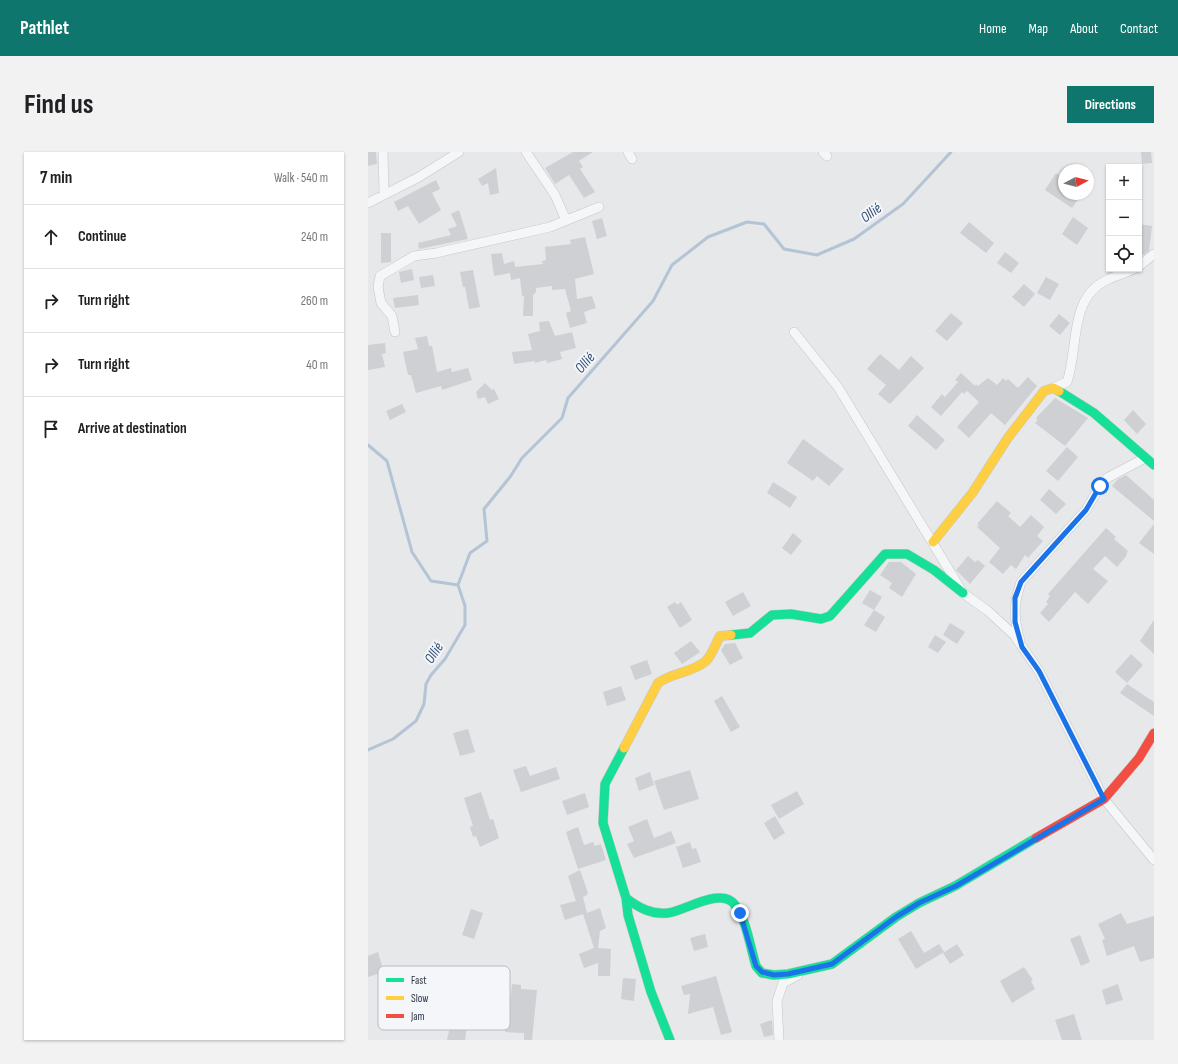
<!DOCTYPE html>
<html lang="en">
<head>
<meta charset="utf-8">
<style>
  body { margin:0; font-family:"Sofia Sans Condensed",sans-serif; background:#f2f2f2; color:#202124 }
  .controls { position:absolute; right:12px; top:12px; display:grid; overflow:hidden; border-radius:0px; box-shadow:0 1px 3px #0004 }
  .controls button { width:36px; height:36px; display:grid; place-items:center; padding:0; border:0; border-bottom:1px solid #e0e0e0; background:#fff; color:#202124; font:20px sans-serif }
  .compass { position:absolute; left:690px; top:12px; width:36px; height:36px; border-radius:50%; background:#fff; box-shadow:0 1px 3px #0004; rotate:83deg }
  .stop { position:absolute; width:12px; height:12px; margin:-9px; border:3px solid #1a73e8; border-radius:50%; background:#fff }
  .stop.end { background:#1a73e8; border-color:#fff; box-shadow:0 1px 4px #0008 }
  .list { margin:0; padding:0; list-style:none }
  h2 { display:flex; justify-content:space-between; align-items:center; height:52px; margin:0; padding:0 16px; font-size:17px }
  h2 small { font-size:13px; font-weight:400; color:#757577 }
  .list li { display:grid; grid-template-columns:26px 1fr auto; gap:12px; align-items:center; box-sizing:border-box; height:64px; padding:0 16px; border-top:1px solid #e0e0e0 }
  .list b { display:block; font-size:15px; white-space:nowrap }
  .list em { font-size:13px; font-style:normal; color:#757577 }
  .icon { flex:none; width:22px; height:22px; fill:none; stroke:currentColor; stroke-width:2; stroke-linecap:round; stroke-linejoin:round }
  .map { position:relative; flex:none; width:786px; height:888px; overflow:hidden; border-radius:0px }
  header { display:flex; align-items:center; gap:24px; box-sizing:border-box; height:56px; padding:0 20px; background:#0f766e; color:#fff }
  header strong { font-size:19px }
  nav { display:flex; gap:22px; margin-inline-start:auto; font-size:14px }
  .intro { display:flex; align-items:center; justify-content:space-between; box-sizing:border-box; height:96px; padding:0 24px }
  h1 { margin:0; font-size:28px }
  .button { padding:10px 18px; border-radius:0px; background:#0f766e; color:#fff; font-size:14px; font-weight:700 }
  main { display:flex; gap:24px; padding:0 24px }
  aside { flex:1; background:#fff; border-radius:0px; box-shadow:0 1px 3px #0004 }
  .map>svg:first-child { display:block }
</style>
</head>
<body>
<header>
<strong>Pathlet</strong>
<nav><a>Home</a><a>Map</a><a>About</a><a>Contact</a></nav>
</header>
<div class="intro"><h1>Find us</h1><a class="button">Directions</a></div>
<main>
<aside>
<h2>7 min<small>Walk · 540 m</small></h2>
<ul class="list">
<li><svg class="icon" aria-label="ahead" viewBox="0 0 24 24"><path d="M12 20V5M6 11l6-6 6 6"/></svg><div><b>Continue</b></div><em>240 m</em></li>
<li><svg class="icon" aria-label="right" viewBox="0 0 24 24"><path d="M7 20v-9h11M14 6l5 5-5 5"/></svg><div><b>Turn right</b></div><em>260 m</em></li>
<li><svg class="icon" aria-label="right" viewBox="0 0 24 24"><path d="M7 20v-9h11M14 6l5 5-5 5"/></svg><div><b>Turn right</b></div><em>40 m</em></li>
<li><svg class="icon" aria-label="arrive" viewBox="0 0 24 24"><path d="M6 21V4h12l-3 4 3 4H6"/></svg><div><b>Arrive at destination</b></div></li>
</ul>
</aside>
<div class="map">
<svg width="786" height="888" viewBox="0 0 786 888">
  <rect width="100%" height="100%" fill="#e6e8ea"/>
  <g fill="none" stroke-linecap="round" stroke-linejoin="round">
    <path stroke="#b4c4d5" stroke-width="3" d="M0,293l19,16 25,91 19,29 27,4
      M0,598l25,-11 23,-18 8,-17 2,-20 5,-9 14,-16 20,-34v-19l-7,-21 12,-32 17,-12 -3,-32 26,-32 12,-19 40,-40 6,-20 85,-97 19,-36 36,-28 39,-15 17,2 20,25 33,6 37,-16 49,-35 48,-52"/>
  </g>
  <path fill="#ced0d3" d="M0,0h8l1,12 -9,2z
    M205,0h20l-14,9 4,6 -3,2 15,23 -11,6 -15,-23 -14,9 -10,-16z
    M773,0h10l1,11 -10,1z
    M128,16l3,25 -9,2 -2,-12 -6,3 -4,-7z
    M688,21l8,6v15h18l-10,14 -27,-18z
    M68,28l4,9 -8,4 9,17 -22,14 -11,-18 -10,5 -4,-9z
    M91,58l9,29 -49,10 -1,-6 33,-8 -3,-6 9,-3 -6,-12z
    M705,65l15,11 -11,17 -15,-11z
    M234,66l5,18 -10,3 -5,-18z
    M601,70l25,21 -8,10 -26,-20z
    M771,72l13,2 -3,25 -5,4 -5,-1z
    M13,81h10v29l-10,1z
    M217,85l9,37 -19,5 2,20 15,-3 4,12 -12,4 3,11 -17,5 -4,-15 5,-2 -6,-22 -13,1v-4l-16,2v4l-3,3v21h-10l1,-20h-2l-2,-18 -9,2 -1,-7 -16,3 -3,-22 11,-1 2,11 10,-3 1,6 28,-3 -1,-3 4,-1 -1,-13 26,-3 -1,-4z
    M637,100l14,11 -8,10 -14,-10z
    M44,117l2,11 -13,3 -2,-11z
    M105,118l7,37 -11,2 -4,-22h-2l-3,-15z
    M65,123l2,11 -14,2 -2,-11z
    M678,125l13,7 -9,16 -13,-7z
    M656,132l11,10 -11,13 -12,-10z
    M50,143l1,10 -24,3 -2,-10z
    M583,161l12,10 -16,18 -12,-10z
    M691,162l11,9 -10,12 -11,-9z
    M181,169l6,15 17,-4 4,16 -16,4 2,7 -15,4 -1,-3 -11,3v-2l-21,3 -2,-12 20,-2 -4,-16 12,-3 -1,-9z
    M59,184l2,10h3l5,26 14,-4 1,4 16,-4 4,12 -30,10 -1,-4 -25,7 -5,-18h-3l-5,-23 15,-3 -3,-11z
    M17,191l1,10 -4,1 3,13 -17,3v-25z
    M512,202l19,16 12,-14 13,12 -34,36 -12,-10 8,-9 -19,-16z
    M593,221l14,13 1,-2 2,2 10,-8 9,7 6,-7 3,3 2,-2 10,9 10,-11 9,9 -32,39 -14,-12 -22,25 -12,-11 22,-25 -12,-11 -3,3 -2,-2 -21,24 -10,-9 11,-13 3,3 13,-15 -3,-2z
    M117,231l7,7 2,-1 5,10 -11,5 -3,-7 -7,2 -2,-7z
    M687,246l33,20 -23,28 -30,-23 3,-3 -2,-2z
    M34,252l4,8 -16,8 -4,-9z
    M765,258l13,14 -9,10 -13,-14z
    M549,263l28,25 -9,10 -28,-24z
    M435,287l41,30 -15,17 -12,-10 -4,5 -26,-18z
    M699,295l11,10 -20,24 -12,-10z
    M758,323l28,25v21l-42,-35 6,-7z
    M405,330l24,15 -7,11 -23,-15z
    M681,337l17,15 -10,10 -16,-14z
    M629,349l14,12 -3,3 12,11 11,-12 13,12 -7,9 6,5 -15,17 -3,-3 -9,14 -5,-4 -8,9 -14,-12 11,-14 -23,-21 2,-2 -2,-1z
    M786,372v30l-15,-11z
    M738,376l10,9 -2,2 14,12 -2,3 1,1 -10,12 -12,-11 -12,13 15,12 -20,23 -13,-12 -26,30 -9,-9 8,-9 -2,-2 4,-6 -2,-2z
    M425,381l9,8 -11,14 -9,-7z
    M600,404l7,6 3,-2 7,6 -15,18 -14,-14z
    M521,410h12l15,12 -14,23 -13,-9 3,-5 -12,-8z
    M502,438l12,7 -8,13 -12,-7z
    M375,440l8,14 -18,10 -8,-14z
    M307,450l2,3 4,-3 11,18 -12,8 -13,-21z
    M506,458l11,7 -9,15 -12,-7z
    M786,468v34l-14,-13z
    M582,471l15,9 -8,12 -14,-9z
    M567,483l11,7 -8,11 -10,-6z
    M323,489l9,11 -18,12 -8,-11z
    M367,491l8,15 -13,7 -9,-15 4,-6z
    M763,502l12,11 -16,18 -12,-11z
    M279,508l5,14 -17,6 -5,-14z
    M759,532l27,18v14l-34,-23z
    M253,534l5,14 -19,6 -4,-14z
    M354,544l18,31 -9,5 -17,-31z
    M100,577l7,23 -15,4 -7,-23z
    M158,614l4,10 26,-9 4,12 -39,13 -8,-22z
    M322,618l9,29 -35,11 -10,-29z
    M282,620l4,13 -15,6 -4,-13z
    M429,639l7,13 -25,15 -8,-14z
    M113,640l9,28 3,-1 6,19 -19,9 -4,-11 -3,1 -3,-10 3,-1 -9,-28z
    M217,641l4,14 -22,8 -5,-14z
    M407,664l10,17 -11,7 -10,-17z
    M279,667l7,19 17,-7 5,12 -42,15 -7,-14 7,-3 -6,-14z
    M210,675l6,18 9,-3 2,4 6,-2 5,16 -28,9 -12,-37z
    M322,690l2,7 4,-1 5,14 -18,6 -7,-21z
    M212,718l8,23 -1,2 -4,2 4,16 13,-5 6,20 -6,3 -2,17 13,1 -1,27h-12v-13l-14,5 -5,-14 15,-6 -11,-34 -18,6 -5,-15 16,-4 -8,-25z
    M103,757l12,4 -9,26 -12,-4z
    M753,761l6,11 27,-8v42l-14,4 -6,-16 -27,10 -5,-16 3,-1 -7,-15z
    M543,779l13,22 15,-9 5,8 -28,17 -18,-30z
    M337,782l3,13 -14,4 -4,-13z
    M712,783l10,27 -9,4 -11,-27z
    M589,792l7,11 -14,9 -7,-11z
    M10,800l6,20 -16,5v-21z
    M656,815l9,13 -2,1 4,8 -23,14 -12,-22z
    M348,824l16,56 -11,3 -8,-28 -25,7 2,-20 -6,1 -3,-9z
    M255,826l13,1 -2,22 -13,-2z
    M144,832l9,1v4l16,1 -5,50h-8v-7l-19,-1v-5l-23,-2 1,-24 12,1 -1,11 15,1z
    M750,832l5,16 -17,5 -4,-15z
    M706,862l8,26h-20l-7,-20z
    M404,868l1,15 -9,2 -4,-13z
    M83,870l16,3 -2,15h-18z"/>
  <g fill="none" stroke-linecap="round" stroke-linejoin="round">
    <defs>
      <path id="street" d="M15,0l1,42
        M158,0l29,43 11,25
        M260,0l4,7
        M455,0l4,4
        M0,51l51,-26 40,-25
        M771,114l15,-12
        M27,180l-3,-16 -11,-13 -3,-16 2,-11 34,-20 22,-3 114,-26 49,-20
        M426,180l44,55 125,206 25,18 26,24 25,36 65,128 50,61
        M685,236l14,-6c12,-34 1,-86 42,-103 8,-4 17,-6 25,-10
        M652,489c-6,-22 -7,-36 1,-59l65,-72 14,-24 7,-8 38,-20
        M411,888l-2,-39 6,-18 15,-8"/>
      <path id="fast" d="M691,239l35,22 60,52
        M363,483l19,-2 22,-18 19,-1 30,5 9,-3 55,-62h22l27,16 29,23
        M256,596l-19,36 -2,39 23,75 2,17 23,77 19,48
        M258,746c13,10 26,17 42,15 17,-2 54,-27 67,-8 12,16 15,42 21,61l6,7 12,2 14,-1 44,-10 64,-47 23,-14 36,-17 81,-48"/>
      <path id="slow" d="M565,390l40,-50 34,-53 37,-48 9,-3 6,3
        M256,596l34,-65c15,-11 34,-10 48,-22 6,-6 10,-18 14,-25l11,-1"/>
      <path id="jam" d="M668,686l68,-39 35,-41 15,-25"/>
    </defs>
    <use href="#street" stroke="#c4c6c8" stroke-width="10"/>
    <use href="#fast" stroke="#c4c6c8" stroke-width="10"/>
    <use href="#slow" stroke="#c4c6c8" stroke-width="10"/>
    <use href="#jam" stroke="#c4c6c8" stroke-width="10"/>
    <use href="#street" stroke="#f5f6f7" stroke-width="9"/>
    <use href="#fast" stroke="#16e098" stroke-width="9"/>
    <use href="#slow" stroke="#ffcf43" stroke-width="9"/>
    <use href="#jam" stroke="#f24e42" stroke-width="9"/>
  </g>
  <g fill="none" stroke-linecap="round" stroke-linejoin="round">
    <path stroke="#1a73e8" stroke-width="5" d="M372,761l16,53 6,6 12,3 14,-1 44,-10 64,-47 23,-14 37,-17 148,-87 -65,-128 -17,-24 -7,-25v-24l6,-16 65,-72 14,-24"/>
  </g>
  <g text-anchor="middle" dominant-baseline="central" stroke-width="4" stroke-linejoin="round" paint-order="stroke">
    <g font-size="15" font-style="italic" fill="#34527a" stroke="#f4f6f9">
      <text transform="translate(503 61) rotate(-36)">Ollié</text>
      <text transform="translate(217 211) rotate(-49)">Ollié</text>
      <text transform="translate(66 501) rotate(-56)">Ollié</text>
    </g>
  </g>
  <rect x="10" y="814" width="132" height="64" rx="6" fill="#f4f6f9" stroke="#b8bcc3" stroke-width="1"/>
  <rect x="18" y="826" width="18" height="4" fill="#16e098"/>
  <rect x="18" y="844" width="18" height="4" fill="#ffcf43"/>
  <rect x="18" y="862" width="18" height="4" fill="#f24e42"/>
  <g font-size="11" fill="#2b3445">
    <text x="43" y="832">Fast</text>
    <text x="43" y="850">Slow</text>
    <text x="43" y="868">Jam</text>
  </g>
</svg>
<div class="controls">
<button>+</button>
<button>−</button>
<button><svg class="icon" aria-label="locate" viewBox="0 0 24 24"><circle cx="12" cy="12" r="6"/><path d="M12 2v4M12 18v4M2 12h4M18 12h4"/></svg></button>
</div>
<svg class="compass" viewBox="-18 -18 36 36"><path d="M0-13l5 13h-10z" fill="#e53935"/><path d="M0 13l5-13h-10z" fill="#757577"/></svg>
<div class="stop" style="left:732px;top:334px"></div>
<div class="stop end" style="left:372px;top:761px"></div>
</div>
</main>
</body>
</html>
